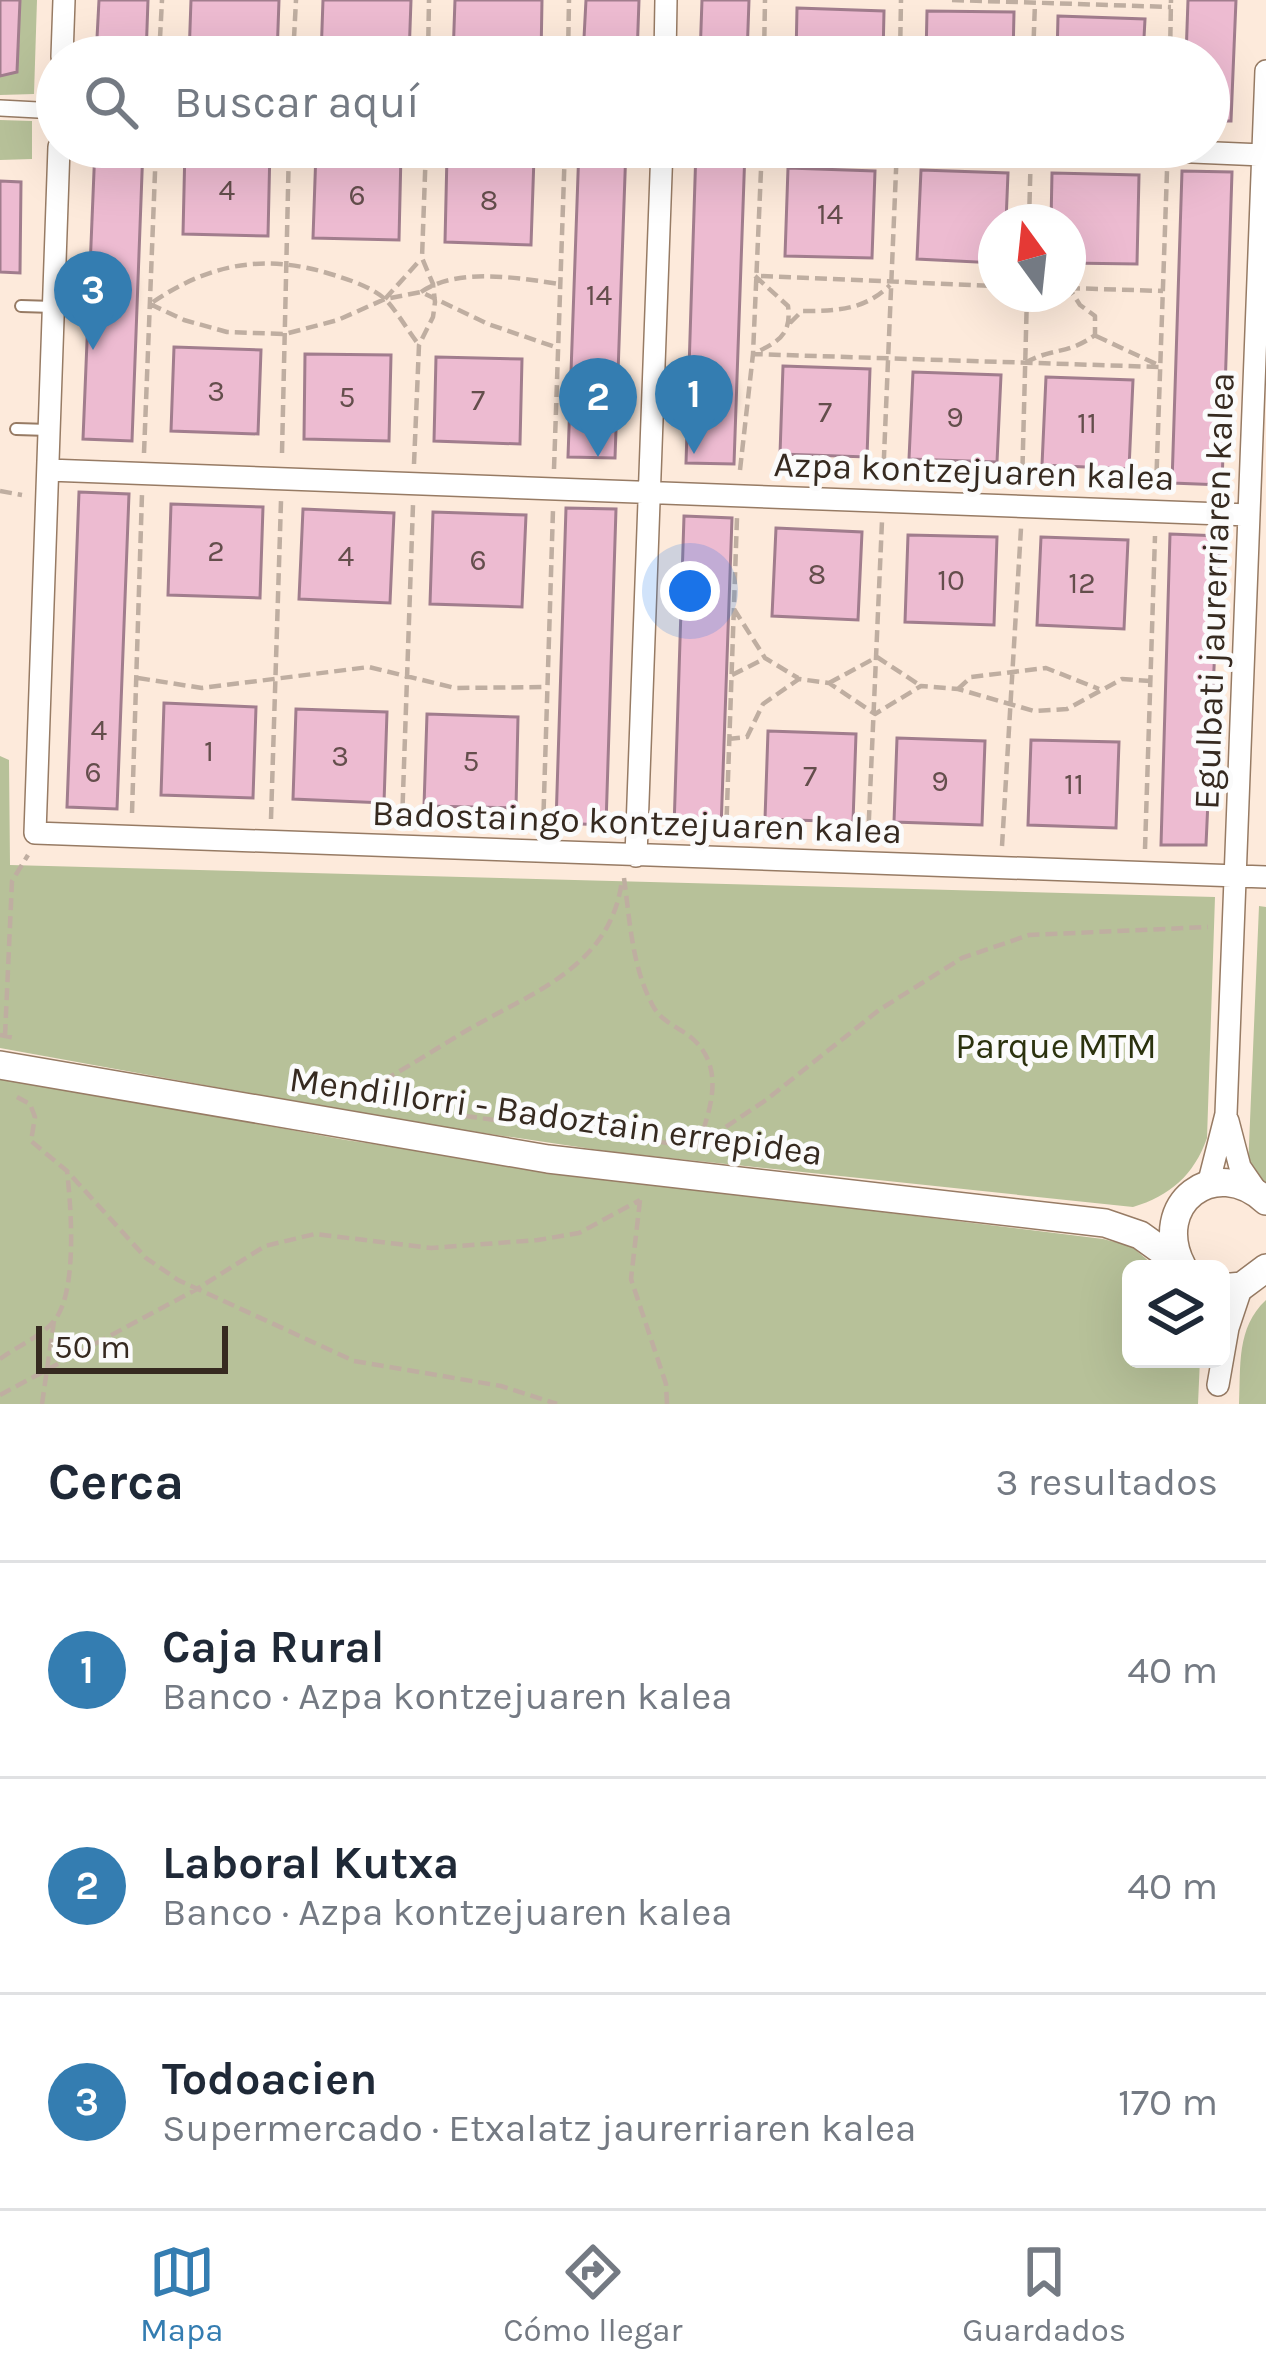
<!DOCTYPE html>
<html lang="es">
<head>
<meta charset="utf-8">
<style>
  body { margin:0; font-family:Karla,sans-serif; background:#f2f2f3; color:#1f2937 }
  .controls { position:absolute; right:36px; bottom:36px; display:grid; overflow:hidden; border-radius:18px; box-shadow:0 12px 48px #0002 }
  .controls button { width:108px; height:108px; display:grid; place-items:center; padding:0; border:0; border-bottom:3px solid #e0e1e3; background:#fff; color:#1f2937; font:60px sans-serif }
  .compass { position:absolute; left:978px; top:204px; width:108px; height:108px; border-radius:50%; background:#fff; box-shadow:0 12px 48px #0002; rotate:345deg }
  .scale { position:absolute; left:36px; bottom:30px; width:192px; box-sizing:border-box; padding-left:12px; border:6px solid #362a20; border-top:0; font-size:33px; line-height:42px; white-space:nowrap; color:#362a20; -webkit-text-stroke:9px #fbfbfb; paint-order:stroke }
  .you { position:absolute; left:690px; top:591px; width:42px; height:42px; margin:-30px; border:9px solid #fff; border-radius:50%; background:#1a73e8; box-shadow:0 0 0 18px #1a73e833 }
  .badge { display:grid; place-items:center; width:78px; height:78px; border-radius:50%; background:#347db1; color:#fff; font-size:39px; font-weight:700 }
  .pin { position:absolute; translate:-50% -99px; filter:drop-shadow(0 3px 6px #0008) }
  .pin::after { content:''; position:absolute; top:63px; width:42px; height:36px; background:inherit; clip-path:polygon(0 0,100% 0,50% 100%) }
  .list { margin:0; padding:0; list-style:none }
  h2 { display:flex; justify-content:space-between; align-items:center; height:156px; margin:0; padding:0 48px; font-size:51px }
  h2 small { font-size:39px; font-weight:400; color:#747a83 }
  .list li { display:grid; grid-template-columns:78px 1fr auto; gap:36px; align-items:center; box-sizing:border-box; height:216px; padding:0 48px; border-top:3px solid #e0e1e3 }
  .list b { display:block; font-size:45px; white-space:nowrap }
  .list p { margin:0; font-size:39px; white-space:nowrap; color:#747a83 }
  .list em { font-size:39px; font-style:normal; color:#747a83 }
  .icon { flex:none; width:66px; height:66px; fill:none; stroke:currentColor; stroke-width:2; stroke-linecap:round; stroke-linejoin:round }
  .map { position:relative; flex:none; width:1266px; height:1404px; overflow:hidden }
  .search { position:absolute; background:#fff; box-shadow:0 12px 48px #0002; left:36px; right:36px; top:36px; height:132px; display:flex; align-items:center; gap:30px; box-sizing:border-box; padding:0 42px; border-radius:66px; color:#747a83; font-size:45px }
  .sheet { height:804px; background:#fff }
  nav { display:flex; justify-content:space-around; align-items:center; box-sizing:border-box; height:168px; border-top:3px solid #e0e1e3; background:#fff; font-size:33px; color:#747a83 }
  nav a { display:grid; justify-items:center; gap:6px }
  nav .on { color:#347db1 }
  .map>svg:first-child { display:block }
</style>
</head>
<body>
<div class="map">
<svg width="1266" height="1404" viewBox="0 0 1266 1404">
  <rect width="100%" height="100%" fill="#fdeadb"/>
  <path fill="#b7c199" d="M20,0h17l-3,94 -34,1v-19l17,-4z
    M0,120l32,1v38l-32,1z
    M0,756l9,4 1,105 1205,32 -8,241c-13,37 -37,58 -74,69l-521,-55 -216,-32 -396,-72z
    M1259,906l7,1v281l-18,-19z
    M0,1077l346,63 260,38 497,61 28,7 27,23h-27v90h69l-2,45h-1198z
    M1266,1300v104h-27c2,-38 -3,-76 27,-104z"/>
  <path fill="#edbbd1" stroke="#a17d8d" stroke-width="3" d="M0,0h20l-3,72 -17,4z
    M99,0h49l-2,57h-50z
    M191,0h88l-2,57h-88z
    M323,0h88l-2,57h-88z
    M455,0h87l-1,57h-88z
    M586,0h53l-2,57h-54z
    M702,0h47l-2,57h-47z
    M1188,0h48l-5,121h-22v-64h-23z
    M797,8l87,3 -1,46h-87z
    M927,11l87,1 -1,45h-87z
    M1058,16l87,3 -2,38h-86z
    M95,147h48l-11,294 -49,-2z
    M185,147h85l-2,89 -85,-2z
    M579,147h47l-11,311 -47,-1z
    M696,149l49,1 -11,314 -48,-1z
    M316,151l85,2 -2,87 -86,-2z
    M447,155l87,2 -3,88 -86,-3z
    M788,168l87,3 -3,87 -87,-2z
    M921,170l87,3 -2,49h-10v41l-79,-4z
    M1182,171l50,1 -10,313 -50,-2z
    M1052,173l87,2 -2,89 -69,-1v-41h-17z
    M0,181l21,1 -1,91 -20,-1z
    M174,347l87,3 -3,84 -87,-3z
    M305,354l86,1 -2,86 -85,-2z
    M436,357l86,2 -2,85 -86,-3z
    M783,366l87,3 -3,88 -87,-3z
    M913,372l88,3 -4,87 -88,-3z
    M1046,377l87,3 -4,89 -87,-4z
    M79,492l50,2 -12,315 -50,-2z
    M171,504l92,3 -3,91 -92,-3z
    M566,508l50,1 -10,316 -50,-2z
    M303,509l91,4 -4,90 -91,-4z
    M433,512l93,3 -4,92 -92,-3z
    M684,516l48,2 -11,311 -47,-1z
    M776,528l86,4 -4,88 -86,-4z
    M1170,534l50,2 -14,309h-45z
    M908,535l89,2 -3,88 -89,-3z
    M1041,537l87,3 -4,89 -87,-4z
    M164,703l92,4 -3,91 -92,-3z
    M296,709l91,3 -3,91 -91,-4z
    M427,714l91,3 -2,91 -92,-2z
    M768,731l88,3 -3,88 -88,-3z
    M897,738l88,3 -3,84 -88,-3z
    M1031,740l88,2 -3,86 -88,-3z"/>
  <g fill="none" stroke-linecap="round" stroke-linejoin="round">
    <defs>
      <path id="service" d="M21,306l32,1
        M16,429l33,1"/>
      <path id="pedestrian" d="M0,108l57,3"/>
      <path id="minor" d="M62,57l2,-57
        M665,57l1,-57
        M59,147l-24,686 1231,44
        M1075,147l188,8
        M48,470l1201,45
        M636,856l26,-709
        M1228,1121l12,46 20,29
        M1208,1185l18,-71 40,-1043
        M1218,1385l10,-57 14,-42"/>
      <path id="tertiary" d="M0,1065l548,94 557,64 35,12 39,28
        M1182,1266c-32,-62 33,-112 84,-65
        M1221,1288l21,-2 24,-18"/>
    </defs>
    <use href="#service" stroke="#977b64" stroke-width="14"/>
    <use href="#pedestrian" stroke="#977b64" stroke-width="18"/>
    <use href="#minor" stroke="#977b64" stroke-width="24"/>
    <use href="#tertiary" stroke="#977b64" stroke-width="30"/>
    <path stroke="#bfaea1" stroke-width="4.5" stroke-dasharray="12 6" stroke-linecap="butt" d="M952,0l219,7
      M159,57l3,-57
      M293,57l3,-57
      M428,57l1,-57
      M568,57l1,-57
      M764,57l1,-57
      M900,57l1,-57
      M1033,57l2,-54
      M1170,57l1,-57
      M1029,222l2,-75
      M755,276l33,30c4,30 -11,36 -35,48l407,13
      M761,276l235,10
      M1068,288l95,3
      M421,292c37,-25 97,-14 139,-8
      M385,299l36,-40
      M153,302c59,-40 115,-49 184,-26 16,5 36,12 49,24 12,13 22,31 33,45
      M150,304l34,16 43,12 58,2 53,-14 47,-21 36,-7 67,32 70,24
      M790,323l12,-12c35,0 63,-1 88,-26
      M1096,336l60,28
      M1025,363c28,-16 43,-8 70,-28v-19l-15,-11 -11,-17
      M144,453l12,-306
      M282,453l7,-306
      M414,464l5,-119 14,-28 2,-15 -2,-18 -11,-26 4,-111
      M554,469l11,-322
      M740,470l13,-116 9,-207
      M883,480l14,-333
      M1022,486l5,-192
      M1156,489l11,-318
      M0,491l22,4
      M734,609l31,49 33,20
      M732,675l32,-16
      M138,678l64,10 167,-21 86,21 92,-1
      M829,683l48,-26 44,29
      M958,689l13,-12 75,-9 53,21
      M728,739l19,-2 16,-33 36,-25 30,4 46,31 46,-28 37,3 76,22 33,-2 55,-30 28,2
      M132,813l10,-319
      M271,819l10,-318
      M402,823l11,-318
      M543,829l10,-319
      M726,836l11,-318
      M868,840l14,-319
      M1002,846l19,-318
      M1145,849l10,-313
      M624,878c6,44 8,89 29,128 9,17 29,22 42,35 30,29 15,72 2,105
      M0,1035l16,3
      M5,1036l7,-155 16,-26
      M17,1097l13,7 5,13 -4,24 36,30 79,87 32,22 176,81 147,25 56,18
      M352,1097c39,-19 74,-42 112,-65 66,-39 147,-64 158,-152
      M465,1116l233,31
      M696,1147l70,-47 113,-90 83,-52 67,-23 179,-8
      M640,1200l-9,79 35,105 1,20
      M0,1359c16,-12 42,-23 54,-38 24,-29 17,-115 13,-150
      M0,1395l197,-106 68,-43 50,-12 116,14 107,-8 41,-7 61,-33
      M42,1404l12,-83"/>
    <use href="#service" stroke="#fff" stroke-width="10"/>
    <use href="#pedestrian" stroke="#fff" stroke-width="15"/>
    <use href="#minor" stroke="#fff" stroke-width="21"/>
    <use href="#tertiary" stroke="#fff" stroke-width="27"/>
  </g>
  <g text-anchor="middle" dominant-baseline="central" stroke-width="10" stroke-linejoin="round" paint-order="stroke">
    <g font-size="30" fill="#644e4c">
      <text x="227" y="190">4</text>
      <text x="357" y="195">6</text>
      <text x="489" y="200">8</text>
      <text x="830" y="214">14</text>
      <text x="599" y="295">14</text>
      <text x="216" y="391">3</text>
      <text x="347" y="397">5</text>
      <text x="478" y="400">7</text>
      <text x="825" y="412">7</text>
      <text x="955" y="417">9</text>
      <text x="1087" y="423">11</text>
      <text x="216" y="551">2</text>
      <text x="346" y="556">4</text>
      <text x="478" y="560">6</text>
      <text x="817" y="574">8</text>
      <text x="951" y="580">10</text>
      <text x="1082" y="583">12</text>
      <text x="99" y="730">4</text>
      <text x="209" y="751">1</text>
      <text x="340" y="756">3</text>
      <text x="471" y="761">5</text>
      <text x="93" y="772">6</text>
      <text x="810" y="776">7</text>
      <text x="940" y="781">9</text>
      <text x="1074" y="784">11</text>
    </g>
    <g font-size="36" fill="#362a20" stroke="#fbfbfb">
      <text transform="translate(974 471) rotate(2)">Azpa kontzejuaren kalea</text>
      <text transform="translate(1214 591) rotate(-88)">Egulbati jaurerriaren kalea</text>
      <text transform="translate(637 822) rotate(2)">Badostaingo kontzejuaren kalea</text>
      <text transform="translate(556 1116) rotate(8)">Mendillorri - Badoztain errepidea</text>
    </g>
    <g font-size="36" fill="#2b320e" stroke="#fbfbfb">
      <text x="1056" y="1046">Parque MTM</text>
    </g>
  </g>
</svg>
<div class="controls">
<button><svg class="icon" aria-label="layers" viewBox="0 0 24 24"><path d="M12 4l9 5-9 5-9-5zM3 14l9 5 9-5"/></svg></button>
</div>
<svg class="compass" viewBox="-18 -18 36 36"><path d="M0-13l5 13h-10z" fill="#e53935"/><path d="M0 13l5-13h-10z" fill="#747a83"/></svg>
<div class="scale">50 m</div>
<div class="you"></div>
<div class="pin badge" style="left:694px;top:454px">1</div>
<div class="pin badge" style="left:598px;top:457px">2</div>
<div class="pin badge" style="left:93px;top:350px">3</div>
<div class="search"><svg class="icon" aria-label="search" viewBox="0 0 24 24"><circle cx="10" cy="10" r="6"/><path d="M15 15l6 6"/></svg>Buscar aquí</div>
</div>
<section class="sheet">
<h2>Cerca<small>3 resultados</small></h2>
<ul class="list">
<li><span class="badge">1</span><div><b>Caja Rural</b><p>Banco · Azpa kontzejuaren kalea</p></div><em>40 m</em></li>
<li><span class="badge">2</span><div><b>Laboral Kutxa</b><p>Banco · Azpa kontzejuaren kalea</p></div><em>40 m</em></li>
<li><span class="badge">3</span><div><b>Todoacien</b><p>Supermercado · Etxalatz jaurerriaren kalea</p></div><em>170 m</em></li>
</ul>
</section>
<nav>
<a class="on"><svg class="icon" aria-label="map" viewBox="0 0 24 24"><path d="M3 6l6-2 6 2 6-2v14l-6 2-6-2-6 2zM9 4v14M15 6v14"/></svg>Mapa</a>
<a><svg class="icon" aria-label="directions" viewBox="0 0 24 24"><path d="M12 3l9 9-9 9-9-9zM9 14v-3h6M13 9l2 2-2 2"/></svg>Cómo llegar</a>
<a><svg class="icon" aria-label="saved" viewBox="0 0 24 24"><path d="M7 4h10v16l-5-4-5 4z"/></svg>Guardados</a>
</nav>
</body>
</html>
